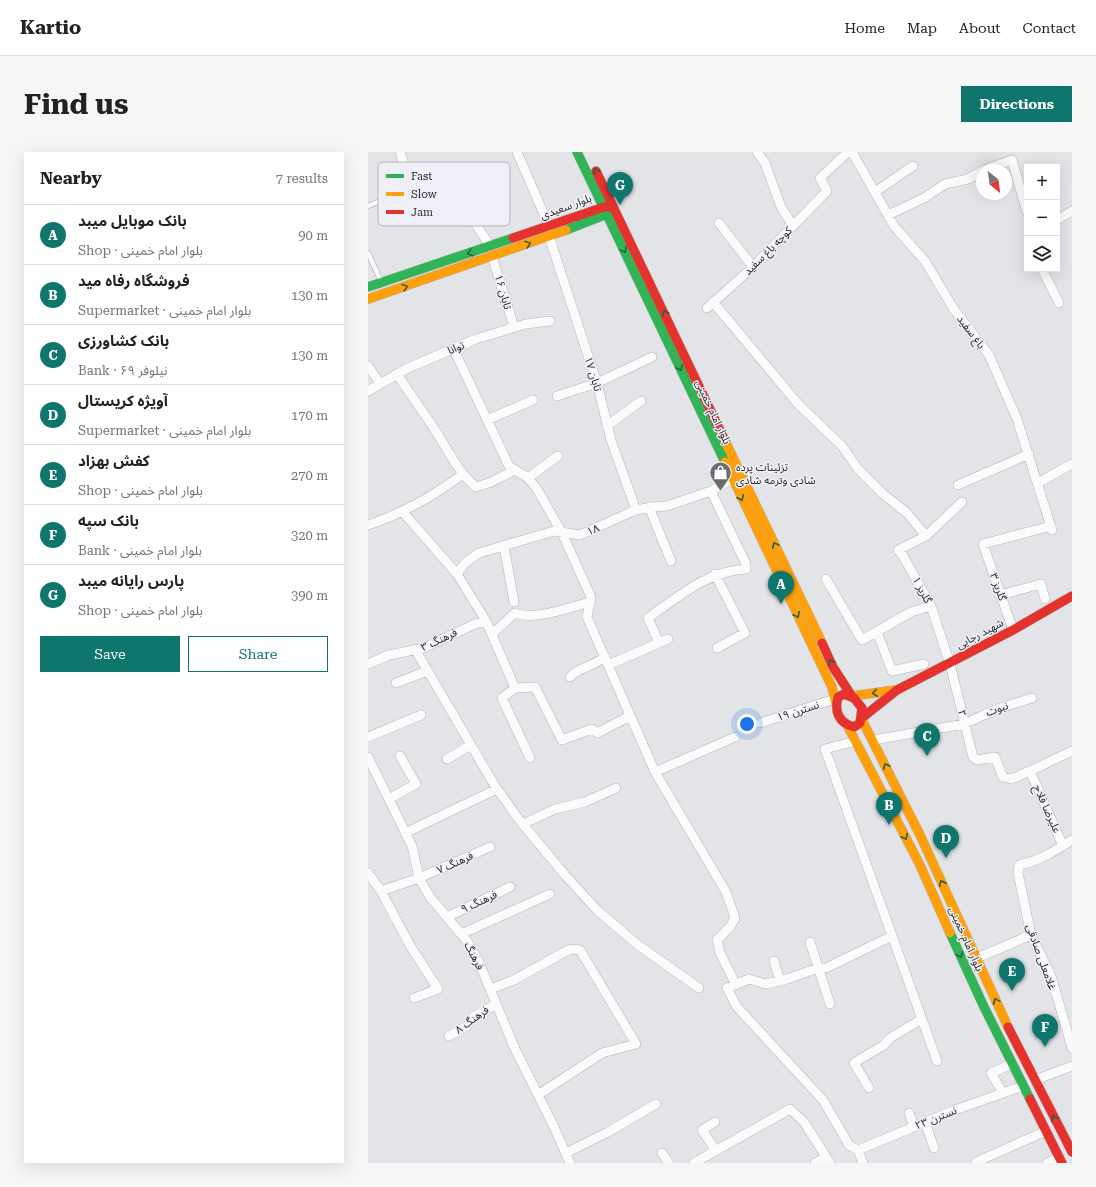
<!DOCTYPE html>
<html lang="en">
<head>
<meta charset="utf-8">
<style>
  body { margin:0; font-family:"Roboto Serif","Noto Sans Arabic",serif; background:#f6f6f6; color:#222 }
  .controls { position:absolute; right:12px; top:12px; display:grid; overflow:hidden; border-radius:0px; box-shadow:0 4px 16px #0002 }
  .controls button { width:36px; height:36px; display:grid; place-items:center; padding:0; border:0; border-bottom:1px solid #e0e0e0; background:#fff; color:#222; font:20px sans-serif }
  .compass { position:absolute; left:608px; top:12px; width:36px; height:36px; border-radius:50%; background:#fff; box-shadow:0 4px 16px #0002; rotate:151deg }
  .you { position:absolute; left:379px; top:572px; width:14px; height:14px; margin:-10px; border:3px solid #fff; border-radius:50%; background:#1a73e8; box-shadow:0 0 0 6px #1a73e833 }
  .badge { display:grid; place-items:center; width:26px; height:26px; border-radius:50%; background:#0f766e; color:#fff; font-size:13px; font-weight:700 }
  .pin { position:absolute; translate:-50% -33px; filter:drop-shadow(0 1px 2px #0008) }
  .pin::after { content:''; position:absolute; top:21px; width:14px; height:12px; background:inherit; clip-path:polygon(0 0,100% 0,50% 100%) }
  .list { margin:0; padding:0; list-style:none }
  h2 { display:flex; justify-content:space-between; align-items:center; height:52px; margin:0; padding:0 16px; font-size:17px }
  h2 small { font-size:13px; font-weight:400; color:#767676 }
  .list li { display:grid; grid-template-columns:26px 1fr auto; gap:12px; align-items:center; box-sizing:border-box; height:60px; padding:0 16px; border-top:1px solid #e0e0e0 }
  .list b { display:block; font-size:15px; white-space:nowrap }
  .list p { margin:0; font-size:13px; white-space:nowrap; color:#767676 }
  .list em { font-size:13px; font-style:normal; color:#767676 }
  .actions { display:flex; gap:8px; padding:12px 16px }
  .actions a { flex:1; padding:9px 0; border:1px solid #0f766e; border-radius:0px; text-align:center; font-size:14px; color:#0f766e }
  .actions .main { background:#0f766e; color:#fff }
  .icon { flex:none; width:22px; height:22px; fill:none; stroke:currentColor; stroke-width:2; stroke-linecap:round; stroke-linejoin:round }
  .map { position:relative; flex:none; width:704px; height:1011px; overflow:hidden; border-radius:0px }
  header { display:flex; align-items:center; gap:24px; box-sizing:border-box; height:56px; padding:0 20px; background:#fff; border-bottom:1px solid #e0e0e0 }
  header strong { font-size:19px }
  nav { display:flex; gap:22px; margin-inline-start:auto; font-size:14px }
  .intro { display:flex; align-items:center; justify-content:space-between; box-sizing:border-box; height:96px; padding:0 24px }
  h1 { margin:0; font-size:28px }
  .button { padding:10px 18px; border-radius:0px; background:#0f766e; color:#fff; font-size:14px; font-weight:700 }
  main { display:flex; gap:24px; padding:0 24px }
  aside { flex:1; background:#fff; border-radius:0px; box-shadow:0 4px 16px #0002 }
  .map>svg:first-child { display:block }
</style>
</head>
<body>
<header>
<strong>Kartio</strong>
<nav><a>Home</a><a>Map</a><a>About</a><a>Contact</a></nav>
</header>
<div class="intro"><h1>Find us</h1><a class="button">Directions</a></div>
<main>
<aside>
<h2>Nearby<small>7 results</small></h2>
<ul class="list">
<li><span class="badge">A</span><div><b>بانک موبایل میبد</b><p>Shop · بلوار امام خمینی</p></div><em>90 m</em></li>
<li><span class="badge">B</span><div><b>فروشگاه رفاه مید</b><p>Supermarket · بلوار امام خمینی</p></div><em>130 m</em></li>
<li><span class="badge">C</span><div><b>بانک کشاورزی</b><p>Bank · نیلوفر ۶۹</p></div><em>130 m</em></li>
<li><span class="badge">D</span><div><b>آویژه کریستال</b><p>Supermarket · بلوار امام خمینی</p></div><em>170 m</em></li>
<li><span class="badge">E</span><div><b>کفش بهزاد</b><p>Shop · بلوار امام خمینی</p></div><em>270 m</em></li>
<li><span class="badge">F</span><div><b>بانک سپه</b><p>Bank · بلوار امام خمینی</p></div><em>320 m</em></li>
<li><span class="badge">G</span><div><b>پارس رایانه میبد</b><p>Shop · بلوار امام خمینی</p></div><em>390 m</em></li>
</ul>
<div class="actions"><a class="main">Save</a><a>Share</a></div>
</aside>
<div class="map">
<svg width="704" height="1011" viewBox="0 0 704 1011">
  <rect width="100%" height="100%" fill="#e3e4e8"/>
  <g fill="none" stroke-linecap="round" stroke-linejoin="round">
    <defs>
      <path id="lane" d="M0,54l45,-18
        M0,101l13,28"/>
      <path id="street" d="M32,0l10,31 21,23 28,-8 31,48
        M149,0l32,74
        M389,0l8,11 16,44 12,19
        M484,0l42,74 31,35 28,47 36,47 28,64 35,111
        M616,18l28,-10 15,52
        M507,40l38,-26
        M520,63l36,-17 21,-14 23,-5 14,-8
        M689,68l15,-9
        M351,71l34,44
        M181,84l48,147 14,57 25,70
        M124,104l22,71
        M674,117l17,34
        M345,150l86,103 43,41 16,23 24,24 25,20 19,23
        M339,156l46,-41 74,-76 -7,-13 28,-26
        M86,198l55,116 19,12 9,11 25,44 29,64 -4,20 68,155 71,120 9,26 -5,9 -13,13 3,13 16,32
        M0,214l12,17
        M29,222c13,20 27,39 40,59 12,19 21,39 39,54l13,-4 26,-13
        M0,239l40,-23 68,-29 50,-15 24,-3
        M189,244l40,-13 55,-26
        M119,268l46,-20
        M239,274l34,-25
        M160,326l30,-22
        M670,331l34,-19
        M590,333l71,-31
        M594,350l-36,34 -28,14 5,6 28,50 19,58 23,93 4,3 18,-3 8,20 8,2 19,-8 33,75
        M281,355l22,54
        M34,359l55,63 29,47 29,67 20,-1 27,53 30,-11 5,4 33,-17
        M0,373c33,-11 67,-30 95,-51
        M136,394l10,56
        M89,422l8,-11 14,-10 75,-22 26,4 56,-25 16,-3 15,-1 44,-15 21,-12
        M347,422l30,59 -28,15
        M458,427l36,61 49,-28 20,-6
        M632,443l41,-11 4,15
        M645,478l-30,-86 68,-18
        M509,480l15,39 32,-7
        M124,482l23,-21c19,8 56,-6 75,-11
        M291,491l-11,-25c32,-22 57,-46 98,-49v-5l-35,-73
        M48,499l79,135 25,35 45,54 33,36 40,34 61,43
        M0,512l21,-9 35,-7 51,-24 11,-3
        M240,513l60,-26
        M202,525c11,-12 24,-9 35,-21
        M28,531l31,-12
        M147,536l-13,10 28,60
        M392,571l75,-24
        M0,585l53,-22
        M506,588l90,-16 33,-15 35,-11
        M488,589l-31,8 112,312
        M0,605l44,89 7,32 11,19 37,44 11,19 37,89 39,78 16,36
        M79,607l24,-14
        M662,619l42,-20
        M287,620l80,-35
        M21,647l27,-15 -16,-28
        M155,672l32,-15 30,-7 31,-14
        M37,681l92,-44
        M704,688c-17,11 -33,21 -53,25l-1,8 13,62 20,41 21,72
        M0,721l13,18 38,-13 71,-31
        M13,739l30,56 27,42 -24,9
        M79,765l63,-30
        M93,782l89,-40
        M524,784l-66,32h-8l-31,11 -21,5 -17,-5 -22,9 10,19 86,93 26,45 9,5 97,-40 68,-24
        M442,790l20,62
        M609,806l54,-23
        M406,809l6,20
        M122,837l24,-9 56,-31 10,1 56,94 -34,9 -64,42
        M81,884l18,-10 6,-9 23,-13
        M667,928l37,-14
        M501,936l-15,-25 30,-18 6,-7 32,-19
        M635,941l-12,-20 21,-9
        M541,961l5,14
        M347,970l-13,8 14,21
        M557,970l9,26
        M490,998l5,13
        M198,1001l42,-21 48,-28
        M294,1001l7,10
        M608,1010l70,-31
        M326,1011l96,-54 14,13 26,41
        M447,1011l11,-6
        M679,1011l12,-6"/>
      <path id="fast" d="M209,0l148,310
        M198,78l41,-16 5,-5
        M0,135l145,-49
        M582,781l34,74 46,92"/>
      <path id="slow" d="M0,147l198,-69
        M357,289l97,202
        M357,310l107,225 4,17
        M484,544l44,-6
        M494,568l58,115 88,192
        M479,573l72,138 31,70"/>
      <path id="jam" d="M228,19l129,270
        M145,86l91,-31h6
        M454,491l11,24 18,28
        M476,542l10,4 8,10 -2,15 -6,4c-15,-4 -20,-15 -16,-30z
        M495,565l34,-27 116,-60 59,-34
        M640,875l64,125
        M662,947l32,64"/>
    </defs>
    <use href="#lane" stroke="#b4b5b8" stroke-width="6"/>
    <use href="#street" stroke="#b4b5b8" stroke-width="10"/>
    <use href="#fast" stroke="#b4b5b8" stroke-width="10"/>
    <use href="#slow" stroke="#b4b5b8" stroke-width="10"/>
    <use href="#jam" stroke="#b4b5b8" stroke-width="10"/>
    <use href="#lane" stroke="#fbfbfc" stroke-width="4.5"/>
    <use href="#street" stroke="#fbfbfc" stroke-width="9"/>
    <use href="#fast" stroke="#30b455" stroke-width="9"/>
    <use href="#slow" stroke="#ff9f0a" stroke-width="9"/>
    <use href="#jam" stroke="#e5322d" stroke-width="9"/>
  </g>
  <defs><path id="oneway-chevron" d="M-2-3.5L2.5 0L-2 3.5" fill="none" stroke-width="1.6" stroke-linecap="round" stroke-linejoin="round"/></defs>
  <g stroke="#2d623e">
    <use href="#oneway-chevron" transform="translate(228 19) rotate(-116)"/>
    <use href="#oneway-chevron" transform="translate(160 92) rotate(-19)"/>
    <use href="#oneway-chevron" transform="translate(256 98) rotate(65)"/>
    <use href="#oneway-chevron" transform="translate(102 101) rotate(161)"/>
    <use href="#oneway-chevron" transform="translate(37 135) rotate(-20)"/>
    <use href="#oneway-chevron" transform="translate(297 161) rotate(-116)"/>
    <use href="#oneway-chevron" transform="translate(312 216) rotate(65)"/>
    <use href="#oneway-chevron" transform="translate(373 346) rotate(65)"/>
    <use href="#oneway-chevron" transform="translate(407 393) rotate(-116)"/>
    <use href="#oneway-chevron" transform="translate(429 463) rotate(64)"/>
    <use href="#oneway-chevron" transform="translate(463 510) rotate(-116)"/>
    <use href="#oneway-chevron" transform="translate(507 541) rotate(172)"/>
    <use href="#oneway-chevron" transform="translate(518 614) rotate(-116)"/>
    <use href="#oneway-chevron" transform="translate(537 685) rotate(63)"/>
    <use href="#oneway-chevron" transform="translate(574 731) rotate(-115)"/>
    <use href="#oneway-chevron" transform="translate(592 803) rotate(66)"/>
    <use href="#oneway-chevron" transform="translate(628 849) rotate(-114)"/>
    <use href="#oneway-chevron" transform="translate(686 966) rotate(-117)"/>
  </g>
  <defs>
    <symbol id="shop-pin" viewBox="-11 -11 22 30"><path d="M0 17L-7.5 6A9.5 9.5 0 1 1 7.5 6Z" fill="#6b6c6f" stroke="#eff0f7"/><path d="M-5-2.5h2.3a2.7 3.5 0 0 1 5.4 0H5L5.5 6h-11ZM-1.5-2.5h3a1.5 2.3 0 0 0-3 0Z" fill="#fff"/></symbol>
  </defs>
  <g fill-rule="evenodd">
    <use href="#shop-pin" x="340" y="308" width="25" height="34"/>
  </g>
  <g text-anchor="middle" dominant-baseline="central" stroke-width="3" stroke-linejoin="round" paint-order="stroke">
    <g font-size="11" fill="#2b2c2e" stroke="#eff0f7">
      <text transform="translate(198 55) rotate(-20)">بلوار سعیدی</text>
      <text transform="translate(400 99) rotate(-45)">کوچه باغ سفید</text>
      <text transform="translate(135 140) rotate(74)">تابان ۱۶</text>
      <text transform="translate(603 180) rotate(53)">باغ سفید</text>
      <text transform="translate(88 196) rotate(-23)">توانا</text>
      <text transform="translate(225 222) rotate(73)">تابان ۱۷</text>
      <text transform="translate(345 260) rotate(65)">بلوار امام خمینی</text>
      <text transform="translate(225 378) rotate(-22)">۱۸</text>
      <text transform="translate(630 435) rotate(70)">گلریز ۳</text>
      <text transform="translate(554 438) rotate(62)">گلریز ۱</text>
      <text transform="translate(612 482) rotate(-28)">شهید رجایی</text>
      <text transform="translate(71 488) rotate(-25)">فرهنگ ۳</text>
      <text transform="translate(629 557) rotate(-20)">نبوت</text>
      <text transform="translate(430 559) rotate(-18)">نسترن ۱۹</text>
      <text transform="translate(594 561) rotate(77)">۲</text>
      <text transform="translate(679 657) rotate(66)">علیرضا فلاح</text>
      <text transform="translate(87 711) rotate(-24)">فرهنگ ۷</text>
      <text transform="translate(111 750) rotate(-25)">فرهنگ ۹</text>
      <text transform="translate(598 787) rotate(66)">بلوار امام خمینی</text>
      <text transform="translate(106 804) rotate(62)">فرهنگ</text>
      <text transform="translate(673 805) rotate(70)">غلامعلی صادقی</text>
      <text transform="translate(104 868) rotate(-36)">فرهنگ ۸</text>
      <text transform="translate(568 966) rotate(-22)">نسترن ۲۳</text>
    </g>
    <g font-size="11" fill="#2b2c2e" stroke="#eff0f7" text-anchor="start">
      <text x="368" y="315">تزئینات پرده<tspan x="368" dy="13">شادی وترمه شادی</tspan></text>
    </g>
  </g>
  <rect x="10" y="10" width="132" height="64" rx="6" fill="#eff0f7" stroke="#b4b5bb" stroke-width="1"/>
  <rect x="18" y="22" width="18" height="4" fill="#30b455"/>
  <rect x="18" y="40" width="18" height="4" fill="#ff9f0a"/>
  <rect x="18" y="58" width="18" height="4" fill="#e5322d"/>
  <g font-size="11" fill="#2b2c2e">
    <text x="43" y="28">Fast</text>
    <text x="43" y="46">Slow</text>
    <text x="43" y="64">Jam</text>
  </g>
</svg>
<div class="controls">
<button>+</button>
<button>−</button>
<button><svg class="icon" aria-label="layers" viewBox="0 0 24 24"><path d="M12 4l9 5-9 5-9-5zM3 14l9 5 9-5"/></svg></button>
</div>
<svg class="compass" viewBox="-18 -18 36 36"><path d="M0-13l5 13h-10z" fill="#e53935"/><path d="M0 13l5-13h-10z" fill="#767676"/></svg>
<div class="you"></div>
<div class="pin badge" style="left:413px;top:452px">A</div>
<div class="pin badge" style="left:521px;top:673px">B</div>
<div class="pin badge" style="left:559px;top:604px">C</div>
<div class="pin badge" style="left:578px;top:706px">D</div>
<div class="pin badge" style="left:644px;top:839px">E</div>
<div class="pin badge" style="left:677px;top:895px">F</div>
<div class="pin badge" style="left:252px;top:53px">G</div>
</div>
</main>
</body>
</html>
